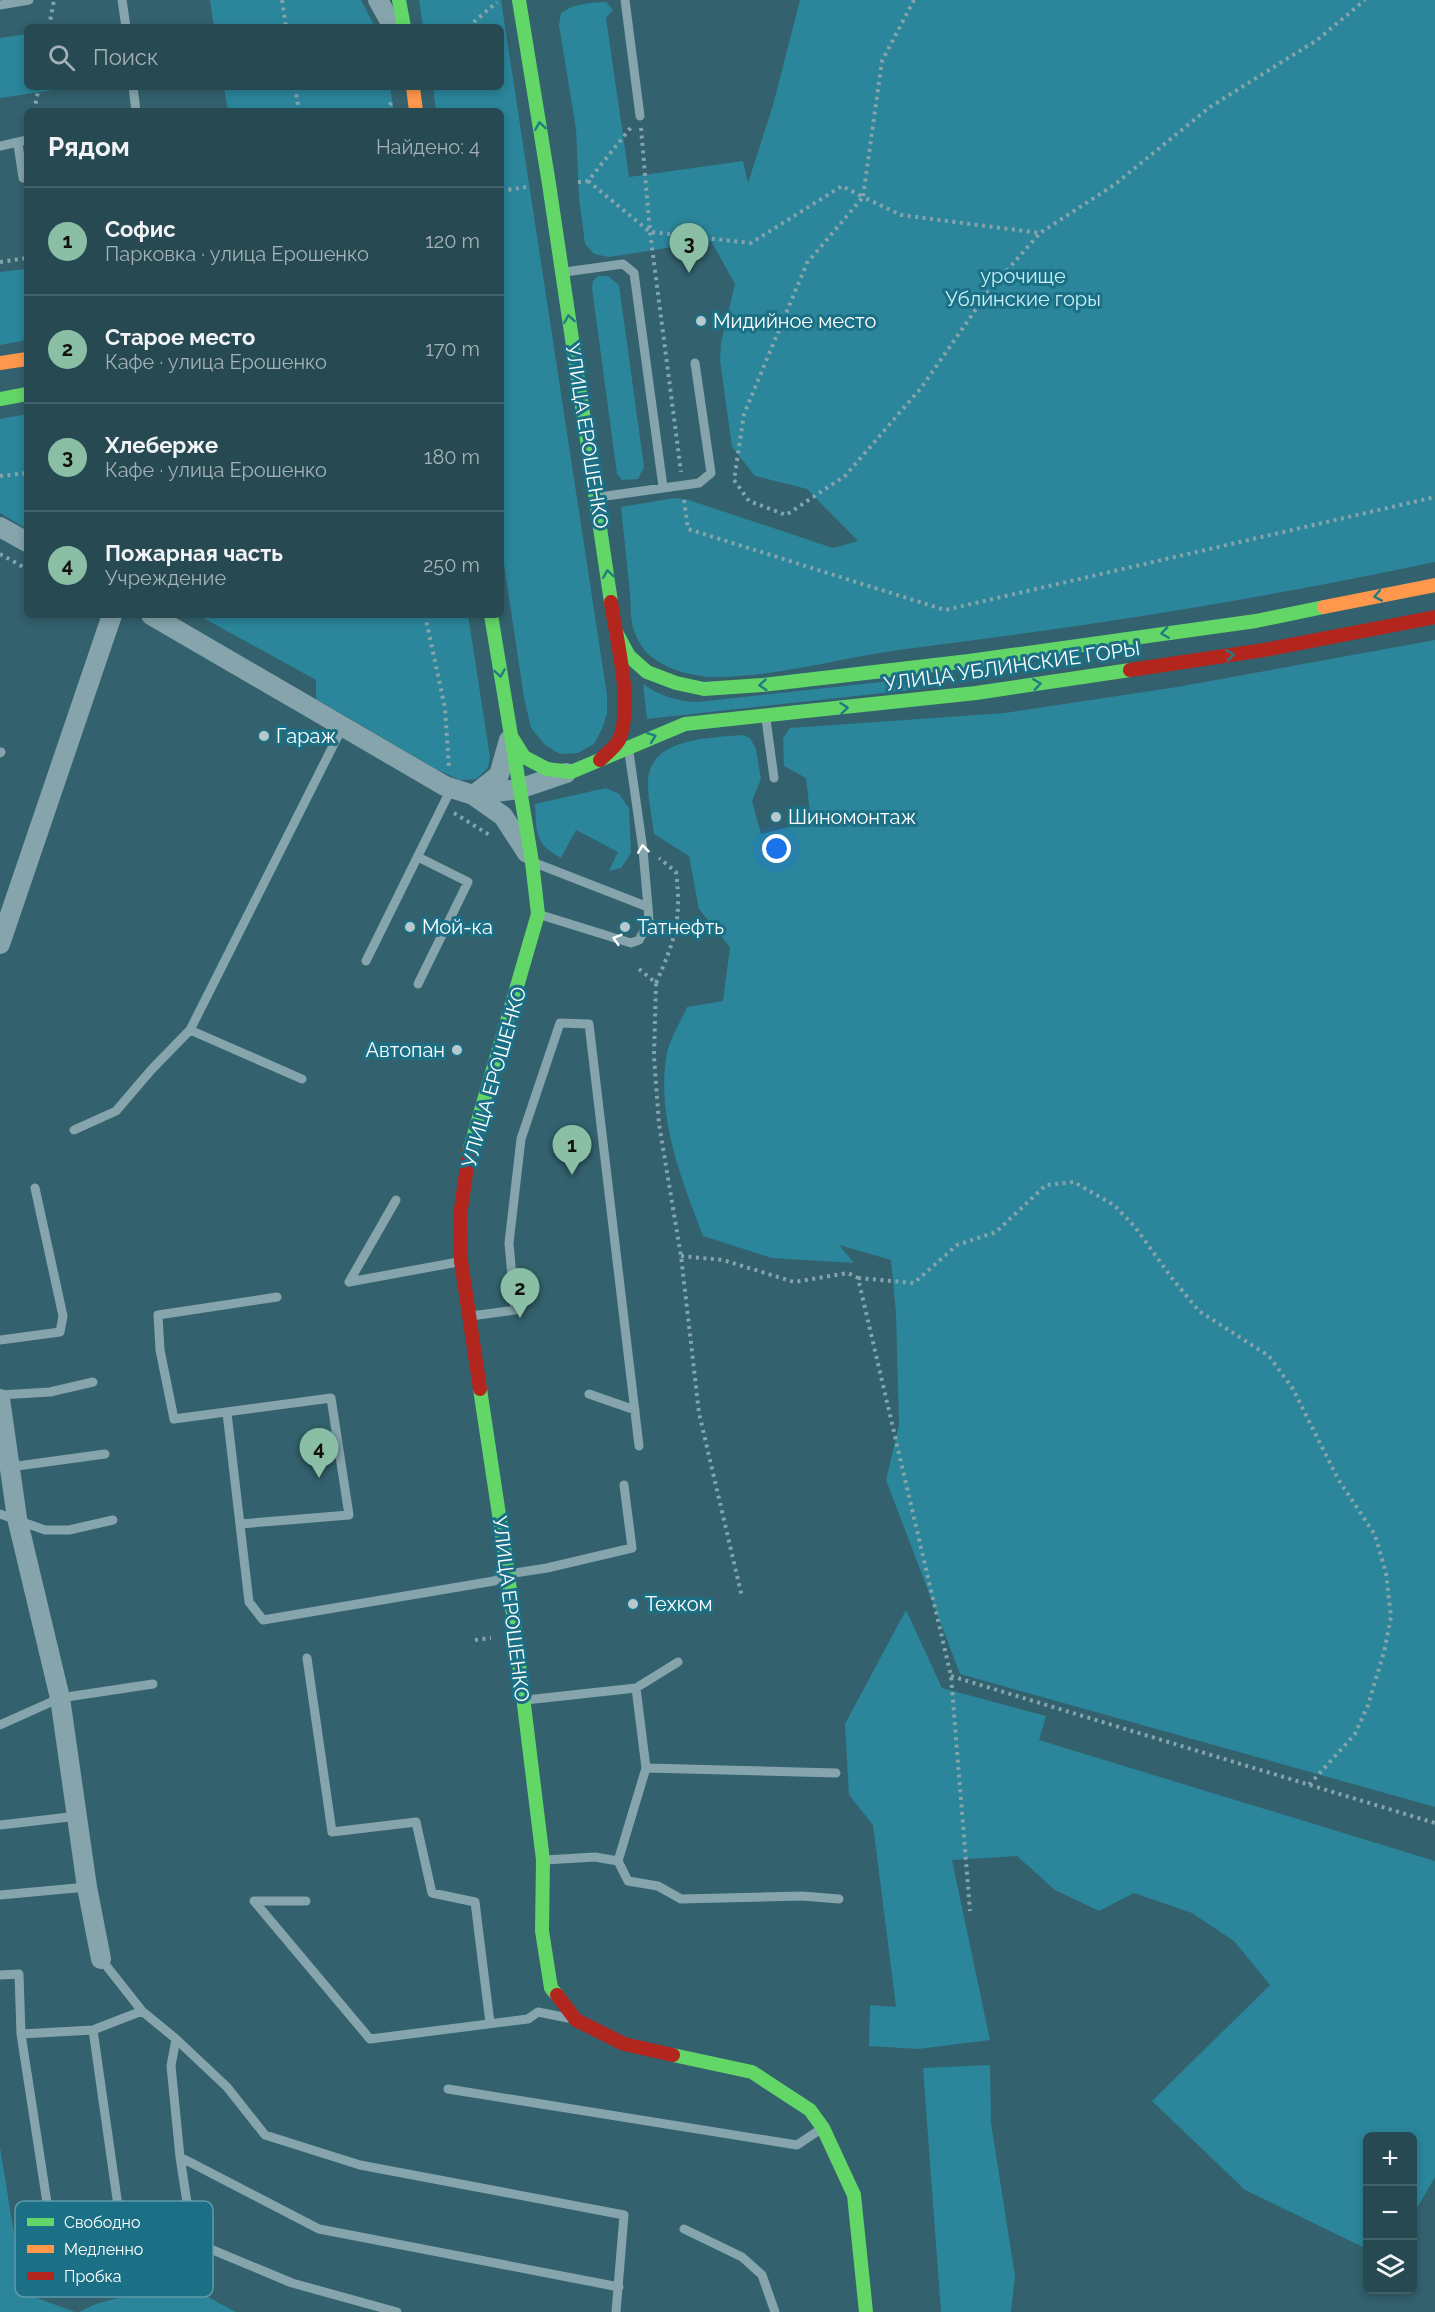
<!DOCTYPE html>
<html lang="ru">
<head>
<meta charset="utf-8">
<style>
  body { margin:0; font-family:Raleway,sans-serif; background:#32535c; color:#f1f3f6 }
  .controls { position:absolute; right:18px; bottom:18px; display:grid; overflow:hidden; border-radius:9px; box-shadow:0 3px 9px #0003 }
  .controls button { width:54px; height:54px; display:grid; place-items:center; padding:0; border:0; border-bottom:2px solid #426169; background:#264952; color:#f1f3f6; font:30px sans-serif }
  .you { position:absolute; left:777px; top:849px; width:21px; height:21px; margin:-15px; border:4px solid #fff; border-radius:50%; background:#1a73e8; box-shadow:0 0 0 9px #1a73e833 }
  .badge { display:grid; place-items:center; width:39px; height:39px; border-radius:50%; background:#8abfa5; color:#111; font-size:20px; font-weight:700 }
  .pin { position:absolute; translate:-50% -50px; filter:drop-shadow(0 2px 3px #0008) }
  .pin::after { content:''; position:absolute; top:32px; width:21px; height:18px; background:inherit; clip-path:polygon(0 0,100% 0,50% 100%) }
  .list { margin:0; padding:0; list-style:none }
  h2 { display:flex; justify-content:space-between; align-items:center; height:78px; margin:0; padding:0 24px; font-size:26px }
  h2 small { font-size:20px; font-weight:400; color:#a4b2b8 }
  .list li { display:grid; grid-template-columns:39px 1fr auto; gap:18px; align-items:center; box-sizing:border-box; height:108px; padding:0 24px; border-top:2px solid #426169 }
  .list b { display:block; font-size:22px; white-space:nowrap }
  .list p { margin:0; font-size:20px; white-space:nowrap; color:#a4b2b8 }
  .list em { font-size:20px; font-style:normal; color:#a4b2b8 }
  .icon { flex:none; width:33px; height:33px; fill:none; stroke:currentColor; stroke-width:2; stroke-linecap:round; stroke-linejoin:round }
  .map { position:relative; flex:none; width:1435px; height:2312px; overflow:hidden }
  .search { position:absolute; background:#264952; box-shadow:0 3px 9px #0003; left:24px; top:24px; width:480px; height:66px; display:flex; align-items:center; gap:15px; box-sizing:border-box; padding:0 21px; border-radius:9px; color:#a4b2b8; font-size:22px }
  .panel { position:absolute; background:#264952; box-shadow:0 3px 9px #0003; left:24px; top:108px; width:480px; height:510px; border-radius:9px }
  .map>svg:first-child { display:block }
</style>
</head>
<body>
<div class="map">
<svg width="1435" height="2312" viewBox="0 0 1435 2312">
  <rect width="100%" height="100%" fill="#33616d"/>
  <path fill="#2b859b" d="M210,0h151l14,27h-161z
    M419,0h82l106,695v18l-5,16 -8,15 -16,9 -18,1 -15,-9 -14,-17 -7,-30 -23,-154v-433h-65l-3,-24h68v-60h-78z
    M800,0h635v562c-175,37 -351,65 -529,87 -62,8 -133,29 -194,28 -20,-1 -43,-7 -59,-19 -9,-6 -15,-17 -19,-27 -4,-11 -3,-26 -4,-38 -3,-28 -6,-57 -9,-86l54,-9 14,2 144,48 25,-7 -51,-52 -52,-13 -23,-29 -12,-87 1,-17 14,-59 -24,-43 -102,16 -15,-3 -9,-10 -6,-46 -3,-69 -17,-104 2,-12c13,-10 29,-10 45,-11l7,8 -7,8 23,159 114,-16 5,22 25,-78z
    M27,34v53h47l-74,11v-60z
    M224,87h166l4,24h-166z
    M25,269l2,69 -5,3 -22,4v-73z
    M598,276h10l11,9 25,182 -6,12 -16,1 -5,-6 -25,-186 1,-7z
    M27,414v115l-27,-16v-94z
    M198,615h270l22,142 -2,11 -12,11 -16,1 -22,-10 -122,-71v-19z
    M1435,640v1167l-475,-133 -74,-194 13,-55 -3,-112 -5,-53 -52,-15 15,18 -82,-5 -69,-22c-21,-56 -46,-116 -37,-178 2,-16 14,-35 21,-51l36,-6 7,-54 -31,-38 -10,-53 -35,-22c-2,-17 -6,-34 -6,-51 0,-46 63,-45 95,-48l7,3 6,11 5,30 -9,22 9,33 50,-12 -5,-44 -22,-12 -1,-28 7,-10 215,-15 172,-26z
    M917,678l2,11 -272,30 -4,-35c17,12 34,17 54,18z
    M606,788l13,6 10,14 2,45 -10,15 -12,3 9,-19 -42,-22 -15,28c-27,-15 -24,-25 -26,-54z
    M906,1610l36,78 104,28 -7,24 396,121v316l-22,38 -1,-79h-44l-1,113 -122,-59 -93,-89 118,-116 -36,-44 -42,-28 -58,-20 -35,18 -44,-21 -38,-34 -65,4 38,180 -72,9 -49,-3 1,-41 26,2 -23,-182 -24,-30 -4,-71z
    M990,2065l1,58 24,153 -4,36h-70l-18,-244z
    M0,2147l21,130 -3,14 57,21h-75z
    M178,2281l58,31h-157l17,-8z"/>
  <g fill="none" stroke-linecap="round" stroke-linejoin="round">
    <path stroke="#85a4ac" stroke-width="4" stroke-dasharray="3 4.5" stroke-linecap="butt" d="M282,0l4,27
      M914,0l-32,61 -19,136 38,18 139,18 74,-48 96,-78 107,-67 48,-40
      M49,27l5,-27
      M468,27l29,-25
      M295,87l4,24
      M34,111l5,-24
      M385,111l7,-9
      M641,128l9,104 31,240
      M588,181l62,51 101,11 91,-57 21,11 -56,66 -63,151 -10,66 15,21 37,14 59,-39 76,-88 67,-96 52,-59
      M578,182l10,-1 44,-55
      M501,191l25,-4
      M0,262l27,-4
      M0,476l27,-3
      M684,500l4,29 257,81 490,-113
      M0,554l27,15
      M425,615l20,93 4,60
      M454,813l37,23
      M639,969l17,14 -2,74 5,67 22,132 18,157 43,184
      M656,983c19,-43 26,-64 20,-111l-17,-14
      M681,1256l42,4 71,22 54,-9 10,5 93,398 19,235
      M858,1278l56,5 43,-38 39,-13 50,-47 28,-3 40,23 21,22 36,50 28,34 70,45 24,33 45,90 37,56 11,38 5,44 -7,35 -16,53 -13,29 -46,51
      M475,1640l16,-2
      M951,1676l484,147"/>
    <path stroke="#85a4ac" stroke-width="9" d="M122,0l4,27
      M625,0l15,116
      M0,5l29,-5
      M133,87l3,24
      M18,144l5,34
      M0,146l27,-6
      M565,272l58,-8 11,9 29,214
      M599,497l100,-14 12,-10 -16,-110
      M766,719l8,59
      M0,753l1,-1
      M418,857l50,25 -50,102
      M535,863l113,44
      M541,915l90,28 8,-3 10,-18 -1,-15 -5,-57 -14,-98
      M366,961l85,-172
      M190,1030l112,49
      M74,1130l42,-19 36,-42 38,-39 153,-304
      M396,1200l-47,82 109,-20
      M471,1316l44,-6 -6,-67 12,-104 39,-116 29,1 50,422
      M0,1340l60,-8 3,-16 -28,-128
      M589,1394l46,16
      M0,1395l50,-3 43,-10
      M227,1413l22,189 14,18 231,-39 14,-7 39,-6 85,-20 -8,-63
      M10,1467l95,-13
      M0,1514l45,16h24l44,-10
      M240,1524l109,-9 -18,-117 -157,21 -14,-69 -2,-35 119,-18
      M307,1658l25,174 84,-10 16,71 43,9 15,121
      M636,1688l10,80
      M526,1700l110,-12 42,-26
      M0,1725l60,-27 93,-14
      M0,1825l78,-9
      M545,1860l50,-3 23,4 10,20 30,5 23,13 121,-3 37,3
      M618,1861l28,-93 190,5
      M0,1895l87,-8
      M306,1901h-52l116,138 158,-20 10,-7 30,6
      M101,1959l41,52 34,28 51,48 38,48 95,30 264,50 -8,97
      M0,1975l19,-1 2,60
      M93,2030l30,211
      M176,2039l-5,27 9,91 8,52 8,34 96,40 105,29
      M448,2089l349,56 24,-16
      M180,2157l139,72 300,58
      M684,2229l58,28 20,18 13,37
      M54,2248l-33,-214 72,-4 49,-19"/>
    <path stroke="#85a4ac" stroke-width="20" d="M378,0l15,27
      M0,527l27,15
      M151,615l294,171 28,9 30,21 24,37
      M475,794l24,-19 10,-35
      M473,795l46,-6 47,-16
      M0,944l112,-329
      M0,1399l17,119 43,180 27,189 14,72"/>
    <path stroke="#63d668" stroke-width="14" d="M399,0l5,27
      M519,0l30,184 62,418
      M0,399l27,-5
      M616,632l13,24 18,16 29,11 28,6 58,-4 207,-24 287,-40 68,-14
      M511,736l13,21 23,12 24,3 114,-48 291,-31 154,-23
      M469,1152l69,-238 -6,-52 -41,-247
      M480,1389l28,185 35,286 -1,71 9,57 6,7
      M673,2055l79,17 58,38 13,18 31,67 12,117"/>
    <path stroke="#ff974d" stroke-width="14" d="M413,87l3,24
      M0,363l27,-4
      M1324,607l111,-22"/>
    <path stroke="#b3261e" stroke-width="14" d="M1130,670l134,-20 171,-33
      M600,760c6,-6 15,-13 19,-20 15,-36 -3,-100 -8,-138
      M469,1152l-9,64 1,45 19,128
      M557,1995l19,25 48,24 49,11"/>
  </g>
  <defs><path id="oneway-chevron" d="M-2-3.5L2.5 0L-2 3.5" fill="none" stroke-width="1.6" stroke-linecap="round" stroke-linejoin="round" transform="scale(1.5)"/></defs>
  <g stroke="#227a82">
    <use href="#oneway-chevron" transform="translate(540 126) rotate(-99)"/>
    <use href="#oneway-chevron" transform="translate(569 319) rotate(-99)"/>
    <use href="#oneway-chevron" transform="translate(608 574) rotate(-98)"/>
    <use href="#oneway-chevron" transform="translate(1378 596) rotate(169)"/>
    <use href="#oneway-chevron" transform="translate(1165 633) rotate(172)"/>
    <use href="#oneway-chevron" transform="translate(1230 655) rotate(-8)"/>
    <use href="#oneway-chevron" transform="translate(500 673) rotate(81)"/>
    <use href="#oneway-chevron" transform="translate(1037 684) rotate(-8)"/>
    <use href="#oneway-chevron" transform="translate(763 685) rotate(175)"/>
    <use href="#oneway-chevron" transform="translate(844 708) rotate(-6)"/>
    <use href="#oneway-chevron" transform="translate(652 737) rotate(-21)"/>
  </g>
  <g stroke="#fff">
    <use href="#oneway-chevron" transform="translate(643 849) rotate(-97)"/>
    <use href="#oneway-chevron" transform="translate(617 939) rotate(-163)"/>
  </g>
  <g fill="#b8c8cc" stroke="#1b7085" stroke-width="2">
    <circle cx="701" cy="321" r="6"/>
    <circle cx="264" cy="736" r="6"/>
    <circle cx="776" cy="817" r="6"/>
    <circle cx="410" cy="927" r="6"/>
    <circle cx="625" cy="927" r="6"/>
    <circle cx="457" cy="1050" r="6"/>
    <circle cx="633" cy="1604" r="6"/>
  </g>
  <g text-anchor="middle" dominant-baseline="central" stroke-width="6" stroke-linejoin="round" paint-order="stroke">
    <g font-size="20" fill="#c6eff8" stroke="#1b7085">
      <text x="1023" y="276">урочище<tspan x="1023" dy="23">Ублинские горы</tspan></text>
    </g>
    <g font-size="20" fill="#fff" stroke="#1b7085" text-anchor="start">
      <text x="713" y="321">Мидийное место</text>
      <text x="276" y="736">Гараж</text>
      <text x="788" y="817">Шиномонтаж</text>
      <text x="422" y="927">Мой-ка</text>
      <text x="637" y="927">Татнефть</text>
      <text x="445" y="1050" text-anchor="end">Автопан</text>
      <text x="645" y="1604">Техком</text>
    </g>
    <g font-size="20" fill="#fff" stroke="#1b7085">
      <text transform="translate(587 436) rotate(81)">УЛИЦА ЕРОШЕНКО</text>
      <text transform="translate(1012 666) rotate(-8)">УЛИЦА УБЛИНСКИЕ ГОРЫ</text>
      <text transform="translate(494 1077) rotate(-74)">УЛИЦА ЕРОШЕНКО</text>
      <text transform="translate(511 1609) rotate(83)">УЛИЦА ЕРОШЕНКО</text>
    </g>
  </g>
  <rect x="15" y="2201" width="198" height="96" rx="9" fill="#1b7085" stroke="#5f9baa" stroke-width="1.5"/>
  <rect x="27" y="2218" width="27" height="8" fill="#63d668"/>
  <rect x="27" y="2245" width="27" height="8" fill="#ff974d"/>
  <rect x="27" y="2272" width="27" height="8" fill="#b3261e"/>
  <g font-size="16" fill="#fff">
    <text x="64" y="2228">Свободно</text>
    <text x="64" y="2255">Медленно</text>
    <text x="64" y="2282">Пробка</text>
  </g>
</svg>
<div class="controls">
<button>+</button>
<button>−</button>
<button><svg class="icon" aria-label="layers" viewBox="0 0 24 24"><path d="M12 4l9 5-9 5-9-5zM3 14l9 5 9-5"/></svg></button>
</div>
<div class="you"></div>
<div class="pin badge" style="left:572px;top:1175px">1</div>
<div class="pin badge" style="left:520px;top:1318px">2</div>
<div class="pin badge" style="left:689px;top:273px">3</div>
<div class="pin badge" style="left:319px;top:1478px">4</div>
<div class="search"><svg class="icon" aria-label="search" viewBox="0 0 24 24"><circle cx="10" cy="10" r="6"/><path d="M15 15l6 6"/></svg>Поиск</div>
<section class="panel">
<h2>Рядом<small>Найдено: 4</small></h2>
<ul class="list">
<li><span class="badge">1</span><div><b>Софис</b><p>Парковка · улица Ерошенко</p></div><em>120 m</em></li>
<li><span class="badge">2</span><div><b>Старое место</b><p>Кафе · улица Ерошенко</p></div><em>170 m</em></li>
<li><span class="badge">3</span><div><b>Хлеберже</b><p>Кафе · улица Ерошенко</p></div><em>180 m</em></li>
<li><span class="badge">4</span><div><b>Пожарная часть</b><p>Учреждение</p></div><em>250 m</em></li>
</ul>
</section>
</div>
</body>
</html>
